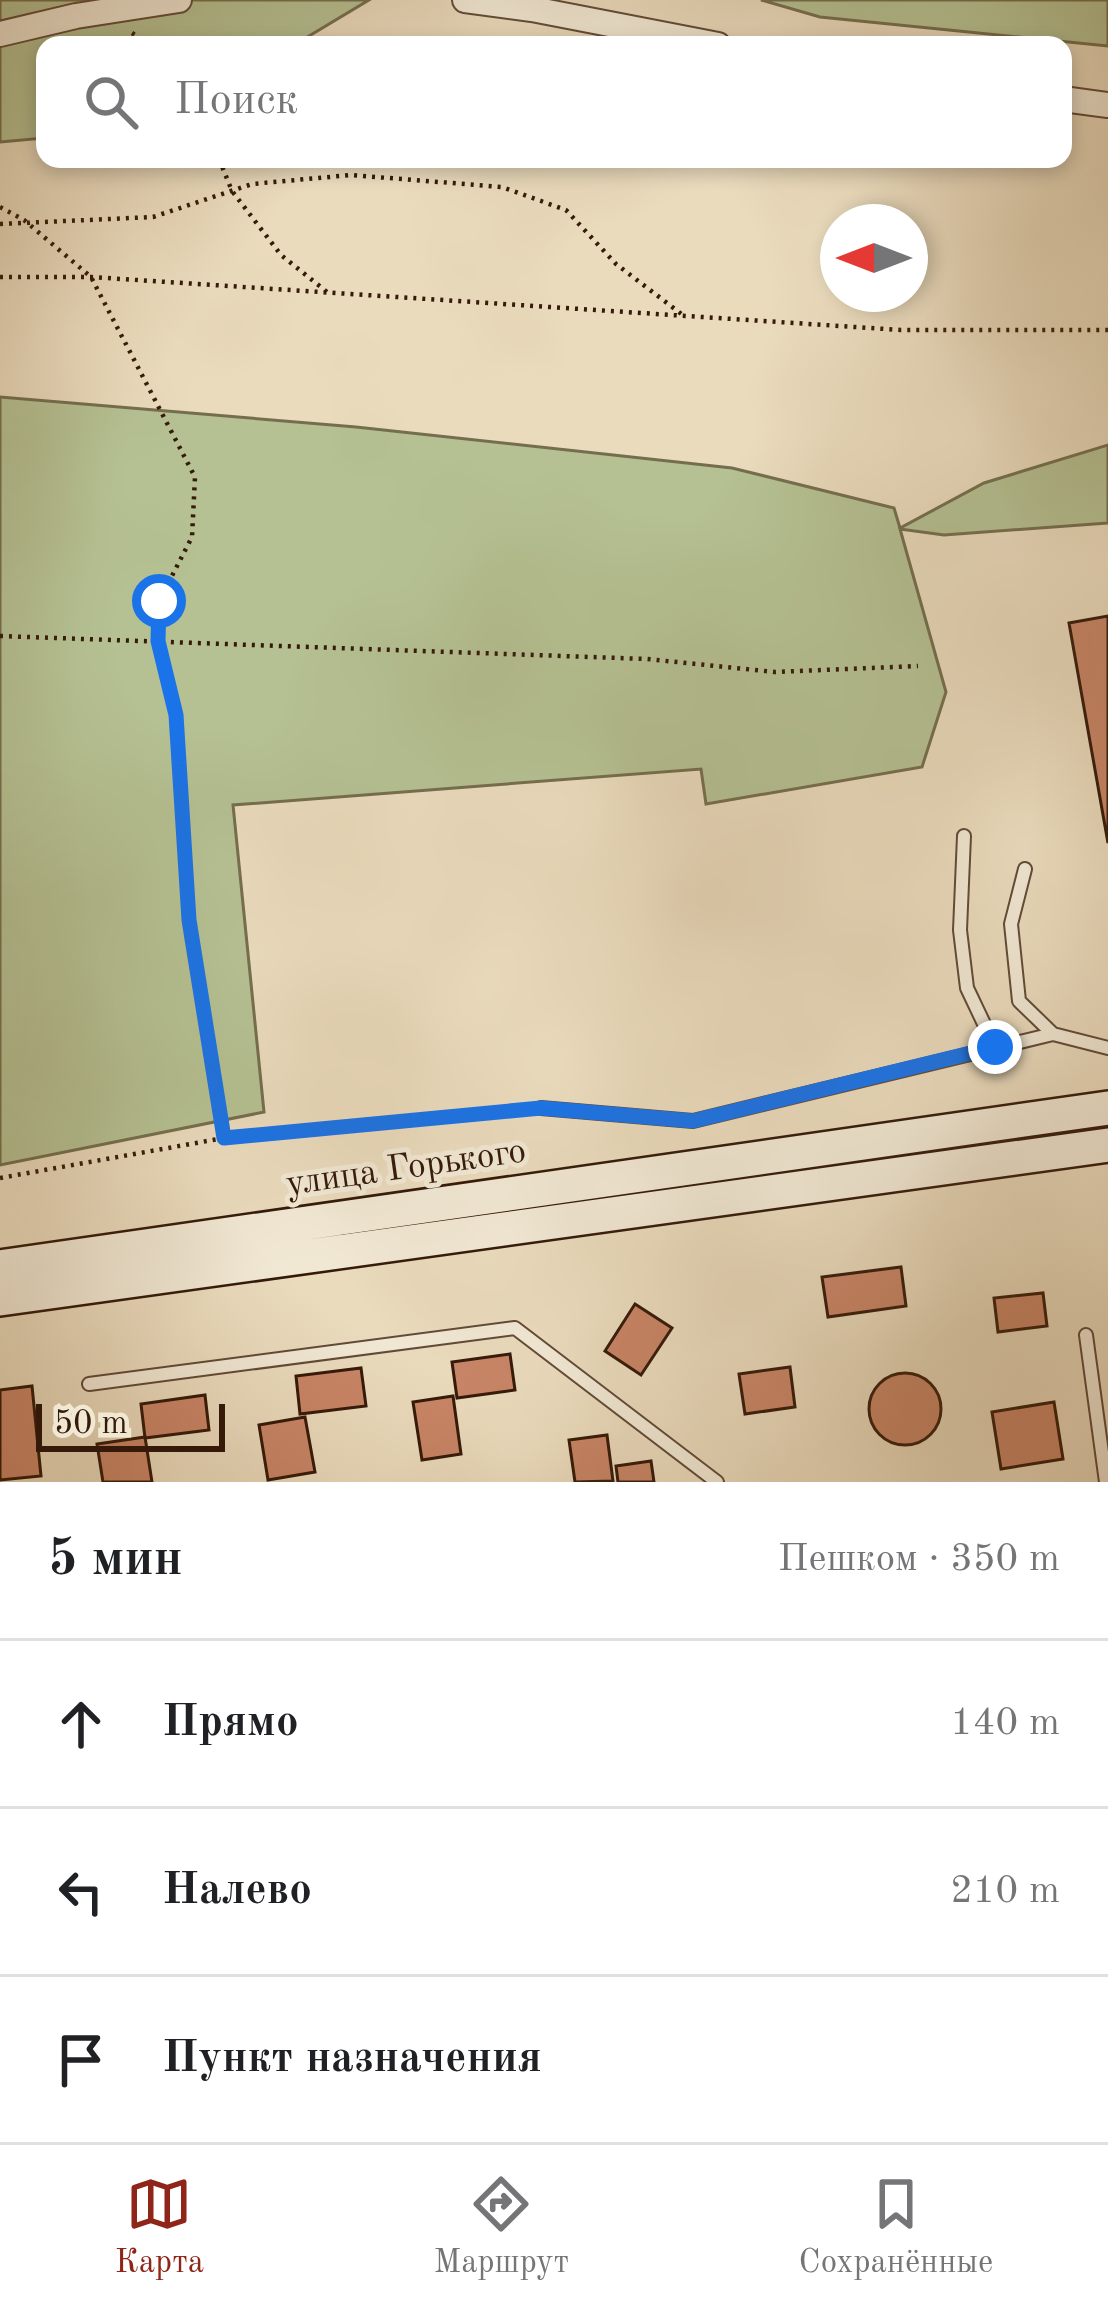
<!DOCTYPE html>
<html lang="ru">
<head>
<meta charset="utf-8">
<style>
  body { margin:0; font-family:"Old Standard TT",serif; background:#f6f6f6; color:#202124 }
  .compass { position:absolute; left:820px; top:204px; width:108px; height:108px; border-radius:50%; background:#fff; box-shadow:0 6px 18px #0003; rotate:270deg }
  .scale { position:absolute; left:36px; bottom:30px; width:189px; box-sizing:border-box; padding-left:12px; border:6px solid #351a0a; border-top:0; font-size:33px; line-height:42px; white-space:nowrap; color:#351a0a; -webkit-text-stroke:9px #f1e8d4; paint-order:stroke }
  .stop { position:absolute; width:36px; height:36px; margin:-27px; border:9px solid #1a73e8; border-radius:50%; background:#fff }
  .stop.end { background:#1a73e8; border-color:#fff; box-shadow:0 3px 12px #0008 }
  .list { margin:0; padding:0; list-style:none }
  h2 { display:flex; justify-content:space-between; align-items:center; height:156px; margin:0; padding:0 48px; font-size:51px }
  h2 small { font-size:39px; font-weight:400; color:#757577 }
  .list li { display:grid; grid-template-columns:78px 1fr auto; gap:36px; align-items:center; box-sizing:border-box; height:168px; padding:0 48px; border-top:3px solid #e0e0e0 }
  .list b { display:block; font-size:45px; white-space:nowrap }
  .list em { font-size:39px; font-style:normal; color:#757577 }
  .icon { flex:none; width:66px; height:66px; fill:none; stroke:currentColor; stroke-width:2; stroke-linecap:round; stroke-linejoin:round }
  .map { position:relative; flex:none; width:1108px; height:1482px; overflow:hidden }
  .search { position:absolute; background:#fff; box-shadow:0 6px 18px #0003; left:36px; right:36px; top:36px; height:132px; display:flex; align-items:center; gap:30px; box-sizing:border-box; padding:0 42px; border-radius:24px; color:#757577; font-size:45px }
  .sheet { height:660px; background:#fff }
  nav { display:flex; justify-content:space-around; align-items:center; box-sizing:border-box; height:168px; border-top:3px solid #e0e0e0; background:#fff; font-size:33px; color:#757577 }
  nav a { display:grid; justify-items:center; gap:6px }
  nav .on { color:#8f2418 }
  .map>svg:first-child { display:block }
</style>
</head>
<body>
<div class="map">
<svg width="1108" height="1482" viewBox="0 0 1108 1482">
  <rect width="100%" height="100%" fill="#eadbbd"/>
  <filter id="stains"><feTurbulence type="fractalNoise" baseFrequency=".00167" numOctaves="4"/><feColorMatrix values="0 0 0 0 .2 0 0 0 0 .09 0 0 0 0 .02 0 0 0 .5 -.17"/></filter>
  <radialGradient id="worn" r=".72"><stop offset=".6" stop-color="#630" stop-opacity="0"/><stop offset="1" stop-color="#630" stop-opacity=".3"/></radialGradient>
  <path fill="#b5c193" stroke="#756e4e" stroke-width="3" d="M0,0h369l-75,45h-249v93l-45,4z
    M761,0h347v46l-288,-29z
    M0,397l356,30 376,41 162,40 6,20 84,-45 124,-38v78l-164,12 -44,-6 46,163 -24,75 -216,37 -5,-35 -468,36 31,307 -264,53z"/>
  <path fill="#c88567" stroke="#351a0a" stroke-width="3" d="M1108,616v227l-39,-220z
    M901,1267l5,39 -78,11 -6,-40z
    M1043,1293l4,33 -49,6 -4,-34z
    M635,1304l37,24 -31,47 -36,-24z
    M510,1354l5,36 -58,8 -5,-36z
    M790,1367l5,40 -50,7 -6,-40z
    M361,1368l5,38 -66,8 -4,-38z
    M869 1409a36 36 0 1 1 72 0a36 36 0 1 1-72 0Z
    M32,1386l9,90 -41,4v-90z
    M205,1395l4,35 -64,8 -4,-34z
    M453,1396l8,58 -39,6 -9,-58z
    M1054,1402l9,57 -62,10 -9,-57z
    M305,1417l10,55 -47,8 -9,-55z
    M607,1435l6,46 -38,1 -6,-42z
    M145,1437l7,45h-49l-6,-38z
    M651,1461l3,21h-36l-2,-16z"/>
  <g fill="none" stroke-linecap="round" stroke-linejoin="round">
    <defs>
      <path id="service" d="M964,836l-4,94 7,58 28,59
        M1025,869l-14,55 8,77 34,33 55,14
        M541,1108l152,13 360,-87
        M1086,1335l20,147
        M89,1384l426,-56 202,154"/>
      <path id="minor" d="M465,0l67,9 186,36
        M0,34l76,-18 103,-16
        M1063,99l45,6"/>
      <path id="secondary" d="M0,1267l1108,-159
        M0,1299l1108,-154"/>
    </defs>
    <use href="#service" stroke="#624a37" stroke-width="16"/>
    <use href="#minor" stroke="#624a37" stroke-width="28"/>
    <use href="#secondary" stroke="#351a0a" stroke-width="38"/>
    <path stroke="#351a0a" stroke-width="4.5" stroke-dasharray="3 6" stroke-linecap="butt" d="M132,33l19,12
      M219,159l13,32 49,64 46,37
      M0,207l24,13 67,57 104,200 -3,60 -33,64 -1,40 18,74 13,205 35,218
      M0,224l153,-7 99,-33 99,-9 151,12 64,23 50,54 68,52
      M0,277h91l810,53h207
      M0,636l647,23 128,13 143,-6
      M0,1178l224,-40 299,-29"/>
    <use href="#service" stroke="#f1e8d4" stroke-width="12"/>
    <use href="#minor" stroke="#f1e8d4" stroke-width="24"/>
    <use href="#secondary" stroke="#f1e8d4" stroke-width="33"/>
  </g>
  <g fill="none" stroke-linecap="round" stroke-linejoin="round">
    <path stroke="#1a73e8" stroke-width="15" d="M159,601l-1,40 18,74 13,205 35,218 317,-30 152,13 302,-74"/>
  </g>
  <g text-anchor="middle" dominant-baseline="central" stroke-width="10" stroke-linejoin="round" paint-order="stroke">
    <g font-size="36" fill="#351a0a" stroke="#f1e8d4">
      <text transform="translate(406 1169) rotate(-8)">улица Горького</text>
    </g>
  </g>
  <rect width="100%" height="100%" filter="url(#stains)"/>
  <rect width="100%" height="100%" fill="url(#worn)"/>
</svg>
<svg class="compass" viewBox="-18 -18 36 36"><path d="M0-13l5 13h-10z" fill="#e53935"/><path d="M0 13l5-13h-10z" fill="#757577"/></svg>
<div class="scale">50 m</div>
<div class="stop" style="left:159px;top:601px"></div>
<div class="stop end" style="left:995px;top:1047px"></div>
<div class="search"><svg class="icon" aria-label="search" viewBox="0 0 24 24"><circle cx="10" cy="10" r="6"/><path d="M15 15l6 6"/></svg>Поиск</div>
</div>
<section class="sheet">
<h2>5 мин<small>Пешком · 350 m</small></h2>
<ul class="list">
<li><svg class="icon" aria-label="ahead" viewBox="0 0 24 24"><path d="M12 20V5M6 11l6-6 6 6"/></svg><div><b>Прямо</b></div><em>140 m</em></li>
<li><svg class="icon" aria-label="left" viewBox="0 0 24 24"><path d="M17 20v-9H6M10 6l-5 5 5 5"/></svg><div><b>Налево</b></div><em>210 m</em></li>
<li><svg class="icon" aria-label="arrive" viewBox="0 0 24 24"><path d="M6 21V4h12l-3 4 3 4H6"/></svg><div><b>Пункт назначения</b></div></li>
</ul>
</section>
<nav>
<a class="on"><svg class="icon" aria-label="map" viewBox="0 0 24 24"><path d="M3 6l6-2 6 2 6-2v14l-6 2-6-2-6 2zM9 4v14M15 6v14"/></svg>Карта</a>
<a><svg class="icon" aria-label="directions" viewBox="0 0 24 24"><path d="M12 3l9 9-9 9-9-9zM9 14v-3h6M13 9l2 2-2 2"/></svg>Маршрут</a>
<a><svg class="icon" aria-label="saved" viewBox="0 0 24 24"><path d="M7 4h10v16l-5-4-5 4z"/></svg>Сохранённые</a>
</nav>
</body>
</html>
